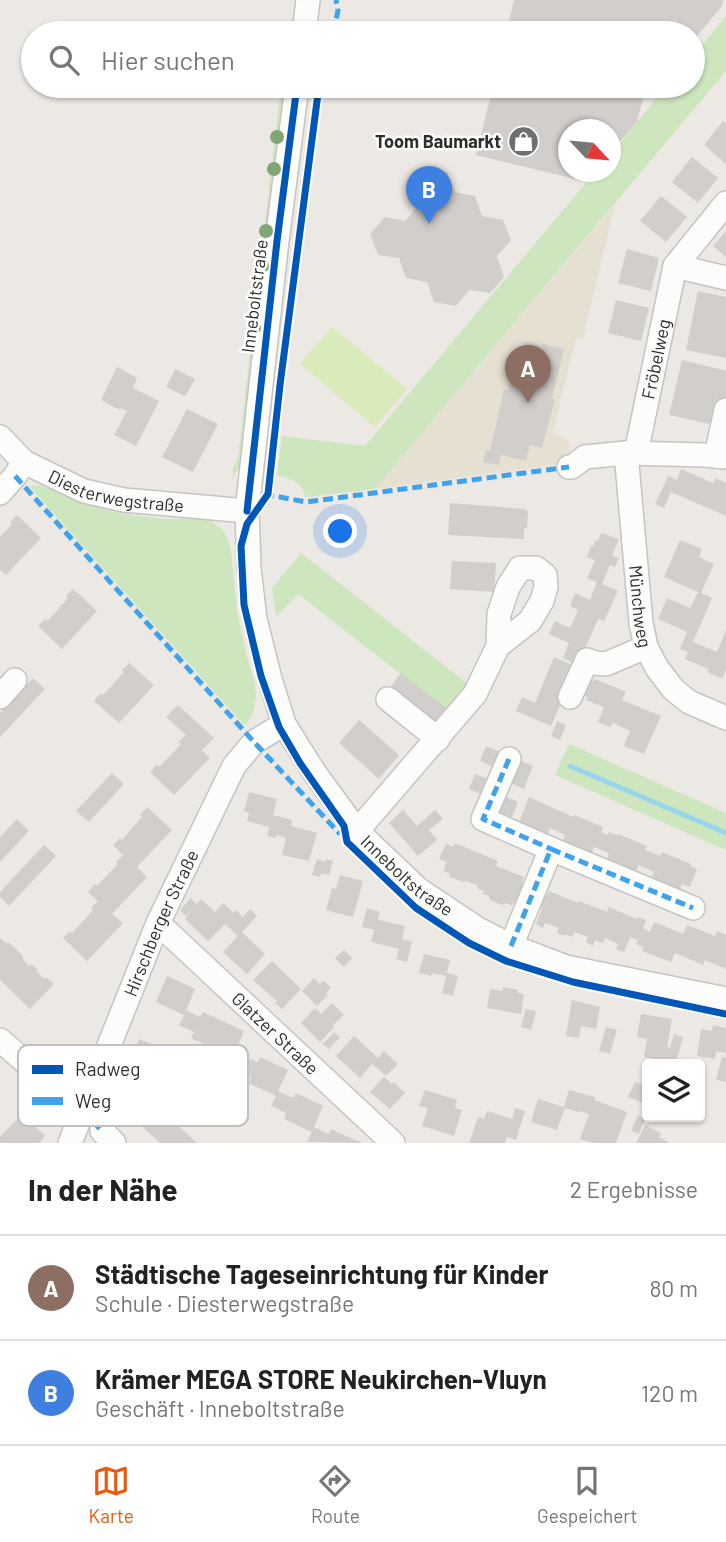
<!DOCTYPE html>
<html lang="de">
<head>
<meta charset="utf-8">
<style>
  body { margin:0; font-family:Barlow,sans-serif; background:#f6f6f6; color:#222 }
  .controls { position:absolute; right:21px; bottom:21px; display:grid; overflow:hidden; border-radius:7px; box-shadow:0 2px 5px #0004 }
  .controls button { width:63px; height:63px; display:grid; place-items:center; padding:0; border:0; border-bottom:2px solid #e0e0e0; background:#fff; color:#222; font:35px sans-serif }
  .compass { position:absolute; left:558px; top:119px; width:63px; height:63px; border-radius:50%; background:#fff; box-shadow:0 2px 5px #0004; rotate:116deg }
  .you { position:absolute; left:341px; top:532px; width:24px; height:24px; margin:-18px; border:5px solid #fff; border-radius:50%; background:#1a73e8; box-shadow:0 0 0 10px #1a73e833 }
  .badge { display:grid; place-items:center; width:46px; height:46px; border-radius:50%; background:#ea580c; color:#fff; font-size:23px; font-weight:700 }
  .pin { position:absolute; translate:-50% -58px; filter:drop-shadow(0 2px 4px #0008) }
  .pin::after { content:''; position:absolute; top:37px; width:24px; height:21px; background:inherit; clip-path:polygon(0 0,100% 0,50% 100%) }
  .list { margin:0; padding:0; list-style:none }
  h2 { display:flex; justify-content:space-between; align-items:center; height:91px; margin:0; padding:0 28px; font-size:30px }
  h2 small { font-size:23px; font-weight:400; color:#767676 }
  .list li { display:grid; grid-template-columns:46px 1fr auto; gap:21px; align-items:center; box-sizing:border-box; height:105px; padding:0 28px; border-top:2px solid #e0e0e0 }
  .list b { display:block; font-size:26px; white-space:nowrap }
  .list p { margin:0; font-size:23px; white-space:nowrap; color:#767676 }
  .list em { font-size:23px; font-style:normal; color:#767676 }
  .icon { flex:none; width:38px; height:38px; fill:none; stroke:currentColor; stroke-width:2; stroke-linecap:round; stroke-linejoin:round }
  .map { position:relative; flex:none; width:726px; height:1143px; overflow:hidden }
  .search { position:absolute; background:#fff; box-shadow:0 2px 5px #0004; left:21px; right:21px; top:21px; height:77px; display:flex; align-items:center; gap:18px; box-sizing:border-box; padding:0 24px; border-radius:38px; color:#767676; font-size:26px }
  .sheet { height:301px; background:#fff }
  nav { display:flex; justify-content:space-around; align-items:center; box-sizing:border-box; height:98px; border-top:2px solid #e0e0e0; background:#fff; font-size:19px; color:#767676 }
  nav a { display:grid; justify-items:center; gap:4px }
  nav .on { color:#ea580c }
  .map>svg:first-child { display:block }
</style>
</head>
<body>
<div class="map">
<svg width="726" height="1143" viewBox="0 0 726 1143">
  <rect width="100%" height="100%" fill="#ece8e4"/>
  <path fill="#e6e0d3" d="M615,205l-32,134 -7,-1 -23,94 16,9 1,22 -195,26z"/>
  <path fill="#cee6be" d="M726,16v55l-351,418 -69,8c-6,-16 -13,-17 -29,-22l5,-39 83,10 230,-274h15l1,-18 56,-68h26v-30z
    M281,86h8l-46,366 -4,15 -7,12 1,-11 5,-10z
    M40,485l53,21 33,8 36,5h41l8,2 11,8 6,10 3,12 6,59 9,43 9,31 1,15 -3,14 -8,13 -216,-240z
    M301,553l172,135 -21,26 -154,-120 -22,23 -4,-29z
    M569,744l157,69v37l-171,-75z"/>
  <path fill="#d9eabb" d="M332,327l75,62 -32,38 -75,-63z"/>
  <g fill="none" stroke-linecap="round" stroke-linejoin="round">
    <path stroke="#99d6ec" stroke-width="5" d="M570,766l156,67"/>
  </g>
  <path fill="#d1cecb" d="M514,0h209l-1,6 -29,35v-8h-187z
    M493,86h153l-9,36 -27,31v-23h-42v42h28l-9,10 -111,-27z
    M723,121l3,3v40l-22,-19z
    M692,157l26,21 -20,25 -26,-21z
    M426,168l21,4 8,20 20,4 7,20 21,4 8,20 -14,16 7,21 -14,16 -21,-3 -13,16 -22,-4 -7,-20 -21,-4 -7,-20 -21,-3 -8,-21 15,-17 20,4 14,-16 -8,-20z
    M661,196l26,21 -21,25 -26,-21z
    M726,231v26l-13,-11z
    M627,249l32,9 -8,33 -33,-8z
    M698,291l28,6v61l-40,-8z
    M616,300l33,8 -8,33 -33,-8z
    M524,342l18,4 1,-2 21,5 -12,50h3l-13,49 -12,-3 -4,16 -25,-6 -2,10 -16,-3 3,-12 4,1 14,-61 4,1 5,-20 4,1z
    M682,360l44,11v24l-7,31 -50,-11z
    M117,367l20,11 -4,10 26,13 -23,45 -22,-11 13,-24 -7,-3v2l-19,-10z
    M175,369l20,10 -10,17 -19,-9z
    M187,409l31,15 -25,48 -31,-15z
    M681,469l32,14 3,-5 10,5v33l-55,-24 -7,16 -9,-4 13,-28 9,4z
    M450,503l75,6v1l3,1 -1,18 -3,-1v11l-76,-4z
    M17,515l24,23 -35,37 -6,-5v-33l12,-13 -2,-2z
    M601,533l18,6 -7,17 7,2 -4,9 -5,-2 -8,19 16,7 -14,30 -6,-2 -20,46 -15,-7 6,-15 -20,-9 6,-13 15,7 8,-18 -8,-4 5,-13 15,7 7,-18 -10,-4 8,-18 -8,-3 4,-11 2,1 2,-7 3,1z
    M680,540l22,9 -3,8 15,7 -13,29 11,5 -19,44 24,10 9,-22v40l-4,9 -15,-7 2,-3 -24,-10 3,-7 -8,-3 7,-17 -29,-13 9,-21 23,10 8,-16 -34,-15z
    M452,561l44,2 -2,29 -44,-3z
    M73,589l24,22 -35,38 -24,-23 7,-7 2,2 8,-8 13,-15 -2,-2z
    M554,657l23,10 -26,59 -35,-15 6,-14 13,6z
    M129,663l25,22 -35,38 -25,-22 7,-8 2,2 21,-23 -2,-2z
    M401,673l45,35 -10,13 -45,-35z
    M33,678l12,11 -45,48v-24z
    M587,678l7,3 1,-2 31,13 -4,8 39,16 -17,38 -20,-8 6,-15 -17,-8 -3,4 -12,-5 6,-15 -18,-7 2,-3 -8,-4z
    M178,705l36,33 -12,12 8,8 -36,37 -24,-23 7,-7 2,2 8,-8 14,-15 -3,-2 8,-7 -20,-18z
    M359,720l40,35 -20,24 -40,-36z
    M557,721l9,4 -6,15 -9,-4z
    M486,746l16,7 -7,15 -15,-7z
    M518,760l15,6 -9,23 -16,-7z
    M112,773l12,11 -35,38 -13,-11z
    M475,774l15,6 -6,15 -15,-6z
    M249,792l28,7 -4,16 19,5 -1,6 26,7 -8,28 -27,-6 4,-17 -9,-3 -1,3 -9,-2 2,-9 -22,-6 2,-8 -5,-2z
    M503,795l15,7 -6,15 -15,-6z
    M529,797l44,20 1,-2 29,12 -2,5 7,3 1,-3 8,3 1,-1 29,12 -2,4 15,6 2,-4 29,12 -1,2 7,3 -7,18 -8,-3 -3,8 -29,-12 4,-8 -8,-4 -8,-3 -3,9 -29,-12 3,-9 -15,-6 -3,9 -29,-12 3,-9 -15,-7 -3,9 -29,-12z
    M147,807l25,23 -35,37 10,10 -35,37 11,9 -36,38 -24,-23 7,-7 2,2 21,-23 -2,-2 7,-7 -10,-9 7,-8 2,2 21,-22 -2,-2 7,-7 -10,-10 7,-7 2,2 12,-14 8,-9 -2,-2z
    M403,810l14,16 18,-16 8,9 -14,11 8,10 -19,16 -29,-33z
    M17,819l12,12 -29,31v-25z
    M455,843l43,18 -2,5 28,11 -2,4 8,4 -9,20 -7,-3 -2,4 -6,-3 -4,2 -12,-5 -1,-4 -6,-2 1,-3 -6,-2 -1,-4 -11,-4 -3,1 -13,-5 -1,-4 -6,-2 4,-9 -8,-3 7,-15 7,3z
    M44,845l12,11 -47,50 -9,-9v-5z
    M317,859l8,3 1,-3 7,2 -4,14 -8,-2 -1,4 -8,-2z
    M340,875l23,6 -10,36 -27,-7 6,-22 4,1z
    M541,891l7,3 1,-3 29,12 1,-2 28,11 2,-5 28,12 1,-2 8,3 -3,8 7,4 4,-10 29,12 4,-9 28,11 2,-5 9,4v34l-21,-9 -2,5 -28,-12 -4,9 -29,-11 2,-4 -8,-3 2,-4 -8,-3 -6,15 -8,-3 2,-5 -13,-6 -2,5 -8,-3 -2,6 -7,-4 2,-5 -13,-5 -3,5 -7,-3 -1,2 -7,-3 2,-5 -14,-5 -2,5 -7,-4 6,-15 -8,-3z
    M191,898l6,6 4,-5 14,13 8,-9 11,10 2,-3 7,7 7,-8 7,7 -15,16 23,22 -18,20 -24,-22 15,-16 -13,-12 -17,17 -23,-22 7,-8 -6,5 -6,-6z
    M367,908l13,4 -2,8 27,6 -3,13 10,3 -5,20 -11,-3 3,-10 -28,-7 3,-12 -12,-3z
    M0,938l7,6 1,-2 8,7 7,7 -1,2 7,8 2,-2 7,6 -2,1 8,8 2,-2 8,7 -24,25 -30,-29z
    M344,950l8,8 -8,9 -9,-9z
    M424,954l26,6 -3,13 11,3 -5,20 -11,-3 4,-17 -14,-3 -1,3 -12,-3z
    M272,961l29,28 -19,20 -7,-6 2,-2 -24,-21z
    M167,976l28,13 -9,21 14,7 3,-5 41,19 -9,21 23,10 2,-5 28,13 -10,21 15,7 3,-5 27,13 -9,21 15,7 2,-5 31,14 -55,-1 5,-10 -28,-13 2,-6 -15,-7 5,-10 -28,-13 3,-6 -23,-10 5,-10 -42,-19 3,-6 -15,-7 5,-10 -28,-13z
    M314,978l6,6 3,-3 8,6 -5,6 2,2 -11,11 -15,-15z
    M503,987l15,3 -1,3 7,1 -3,20 -34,-6 3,-19 12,2z
    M572,1000l28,7 -4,22 -15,-3 -2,12 -13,-2z
    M332,1003l12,12 -11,10 1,2 -14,15 -19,-19 14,-15 6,6z
    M526,1009l10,2 -5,19 -10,-3z
    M641,1014l31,5 -5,28 3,1 4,-14 9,3 -7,26 -32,-6 3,-18 -10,-2z
    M713,1025l13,3v25l-10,-2 -1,8 -18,-3 4,-27 11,2z
    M606,1027l11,3 -7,24 -11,-3z
    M334,1032l6,5 -11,12 -6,-5z
    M354,1036l24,22 6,-7 14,13 -12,12 -14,-12 -12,14 -24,-22z
    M139,1039l15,6 -2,8 -16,-6z
    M722,1057l4,1v24l-10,-2z
    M384,1077l8,7 2,-2 11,11 -15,16 -20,-17z
    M635,1082l12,4v8l-4,9 -15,-6z
    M425,1090l32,10 -2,8 7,2 -8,26 -32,-10 6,-18 -9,-2z
    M569,1090l26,7 -1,3 33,12 -11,31h-23l-13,-4 9,-25 -10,-3v1l-14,-4 -8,22 -26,-8 7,-23 26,8z
    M153,1102l35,33 9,8h-37l-24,-22z
    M515,1108l10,3 -9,29 -9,-3 -2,6h-36l9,-26 6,2 3,-8 25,8z
    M22,1114l23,22 -6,7h-39v-6z
    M638,1115l7,4 -6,15 -8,-3z
    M645,1125l16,8 -2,4 11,6h-34z"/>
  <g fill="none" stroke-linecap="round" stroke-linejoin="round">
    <defs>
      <g id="minor">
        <path d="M304,33l4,-33"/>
        <path id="s1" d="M297,86l-20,155 -30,270 2,57 6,51 15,60 14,45 30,48 43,59 61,58 60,40 33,17 55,21 160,32"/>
        <path d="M675,266l51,12"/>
        <path id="s2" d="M0,437l24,25 60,29 40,9 123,11"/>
        <path id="s3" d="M626,453l15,170 5,24 11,21 16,21 16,13 37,16"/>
        <path id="s4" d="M636,453l39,-187 51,-63"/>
        <path d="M716,456l10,-46"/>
        <path d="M569,467h3l13,-10 41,-4 79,2 21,2"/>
        <path d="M0,493l15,-17 9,-14"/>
        <path d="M0,697l15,-17"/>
        <path d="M570,697l17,-37 8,3 11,1 40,-17"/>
        <path d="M388,699l50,40"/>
        <path d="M509,759l-26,60 68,30"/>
        <path d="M357,831l118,-137 23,-48 32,-25 12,-20 4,-14 -1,-12 -9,-7h-16l-12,19 -9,27 -1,32"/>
        <path id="s5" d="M158,923l235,220"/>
        <path d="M511,946l40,-97 142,59"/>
        <path d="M0,1040l82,71"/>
        <path d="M102,1131l12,12"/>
        <path id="s6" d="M70,1143l88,-220 76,-157 20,-24 30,-18"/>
      </g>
    </defs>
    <use href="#minor" stroke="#c5c4c5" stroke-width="26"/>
    <use href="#minor" stroke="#fcfcfb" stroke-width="23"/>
    <path stroke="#3ea3eb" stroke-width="5" stroke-dasharray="10 5" stroke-linecap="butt" d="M333,33l5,-22 -2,-11
      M15,476l239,266 86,92
      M264,494l42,8 263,-35
      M509,759l-26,60 68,30
      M511,946l40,-97 142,59
      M82,1111l20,20"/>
    <defs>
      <path id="cycleway" d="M319,86l-39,299 -12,109 -21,30 -6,22 3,59 17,71 18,51 21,36 44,63 3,16 69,66 53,35 37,18 67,21 153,32
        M247,511l30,-270 20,-155"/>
    </defs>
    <use href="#cycleway" stroke="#fff" stroke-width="11"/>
    <use href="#cycleway" stroke="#0057b8" stroke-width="7"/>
  </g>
  <g fill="#82a575">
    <circle cx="277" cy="137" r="7"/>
    <circle cx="274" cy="169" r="7"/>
    <circle cx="266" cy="231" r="7"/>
    <circle cx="262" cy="266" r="7"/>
    <circle cx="254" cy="328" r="7"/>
  </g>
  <defs>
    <symbol id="shop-disc" viewBox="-11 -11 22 22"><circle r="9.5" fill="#706f6e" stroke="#fff"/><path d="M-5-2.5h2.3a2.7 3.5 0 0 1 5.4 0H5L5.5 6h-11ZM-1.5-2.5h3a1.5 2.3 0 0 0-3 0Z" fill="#fff"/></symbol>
  </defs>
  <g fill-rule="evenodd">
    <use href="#shop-disc" x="506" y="124" width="35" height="35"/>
  </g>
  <g text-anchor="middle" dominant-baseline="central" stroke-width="5" stroke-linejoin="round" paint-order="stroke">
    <g font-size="18" font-weight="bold" fill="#2e2e2e" stroke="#fff" text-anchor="end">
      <text x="501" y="141">Toom Baumarkt</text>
    </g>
    <g font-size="18" fill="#2e2e2e" stroke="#fff">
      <text transform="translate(254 296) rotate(-83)">Inneboltstraße</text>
      <text stroke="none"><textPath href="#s4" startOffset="96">Fröbelweg</textPath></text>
      <text stroke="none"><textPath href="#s2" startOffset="133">Diesterwegstraße</textPath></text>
      <text stroke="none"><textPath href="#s3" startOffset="154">Münchweg</textPath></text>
      <text stroke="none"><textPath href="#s1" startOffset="842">Inneboltstraße</textPath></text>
      <text stroke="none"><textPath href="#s6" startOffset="238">Hirschberger Straße</textPath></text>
      <text stroke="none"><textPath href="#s5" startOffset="161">Glatzer Straße</textPath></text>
    </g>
  </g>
  <rect x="18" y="1045" width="230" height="81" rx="10" fill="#fff" stroke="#c0c0c0" stroke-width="2"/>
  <rect x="32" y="1065" width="31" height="9" fill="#0057b8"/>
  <rect x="32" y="1097" width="31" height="8" fill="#3ea3eb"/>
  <g font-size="19" fill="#2e2e2e">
    <text x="75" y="1076">Radweg</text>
    <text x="75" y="1108">Weg</text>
  </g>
</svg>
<div class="controls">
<button><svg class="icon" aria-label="layers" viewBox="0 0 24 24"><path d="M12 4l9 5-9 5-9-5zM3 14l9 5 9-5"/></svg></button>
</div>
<svg class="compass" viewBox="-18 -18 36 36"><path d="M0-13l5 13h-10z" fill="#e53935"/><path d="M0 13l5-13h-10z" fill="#767676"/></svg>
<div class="you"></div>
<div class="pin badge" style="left:528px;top:403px;background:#8d6e63">A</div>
<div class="pin badge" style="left:429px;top:224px;background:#3f7fe0">B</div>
<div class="search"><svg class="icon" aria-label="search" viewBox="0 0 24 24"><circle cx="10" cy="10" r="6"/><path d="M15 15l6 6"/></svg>Hier suchen</div>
</div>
<section class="sheet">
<h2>In der Nähe<small>2 Ergebnisse</small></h2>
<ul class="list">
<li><span class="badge" style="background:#8d6e63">A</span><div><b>Städtische Tageseinrichtung für Kinder</b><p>Schule · Diesterwegstraße</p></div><em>80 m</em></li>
<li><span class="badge" style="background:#3f7fe0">B</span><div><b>Krämer MEGA STORE Neukirchen-Vluyn</b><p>Geschäft · Inneboltstraße</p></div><em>120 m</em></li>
</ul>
</section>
<nav>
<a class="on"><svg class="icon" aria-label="map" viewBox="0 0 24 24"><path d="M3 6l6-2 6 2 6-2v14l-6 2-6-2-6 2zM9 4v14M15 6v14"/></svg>Karte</a>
<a><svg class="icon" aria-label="directions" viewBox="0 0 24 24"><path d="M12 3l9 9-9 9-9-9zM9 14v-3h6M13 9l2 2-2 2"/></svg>Route</a>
<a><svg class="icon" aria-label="saved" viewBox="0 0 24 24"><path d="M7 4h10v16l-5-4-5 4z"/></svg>Gespeichert</a>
</nav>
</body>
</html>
